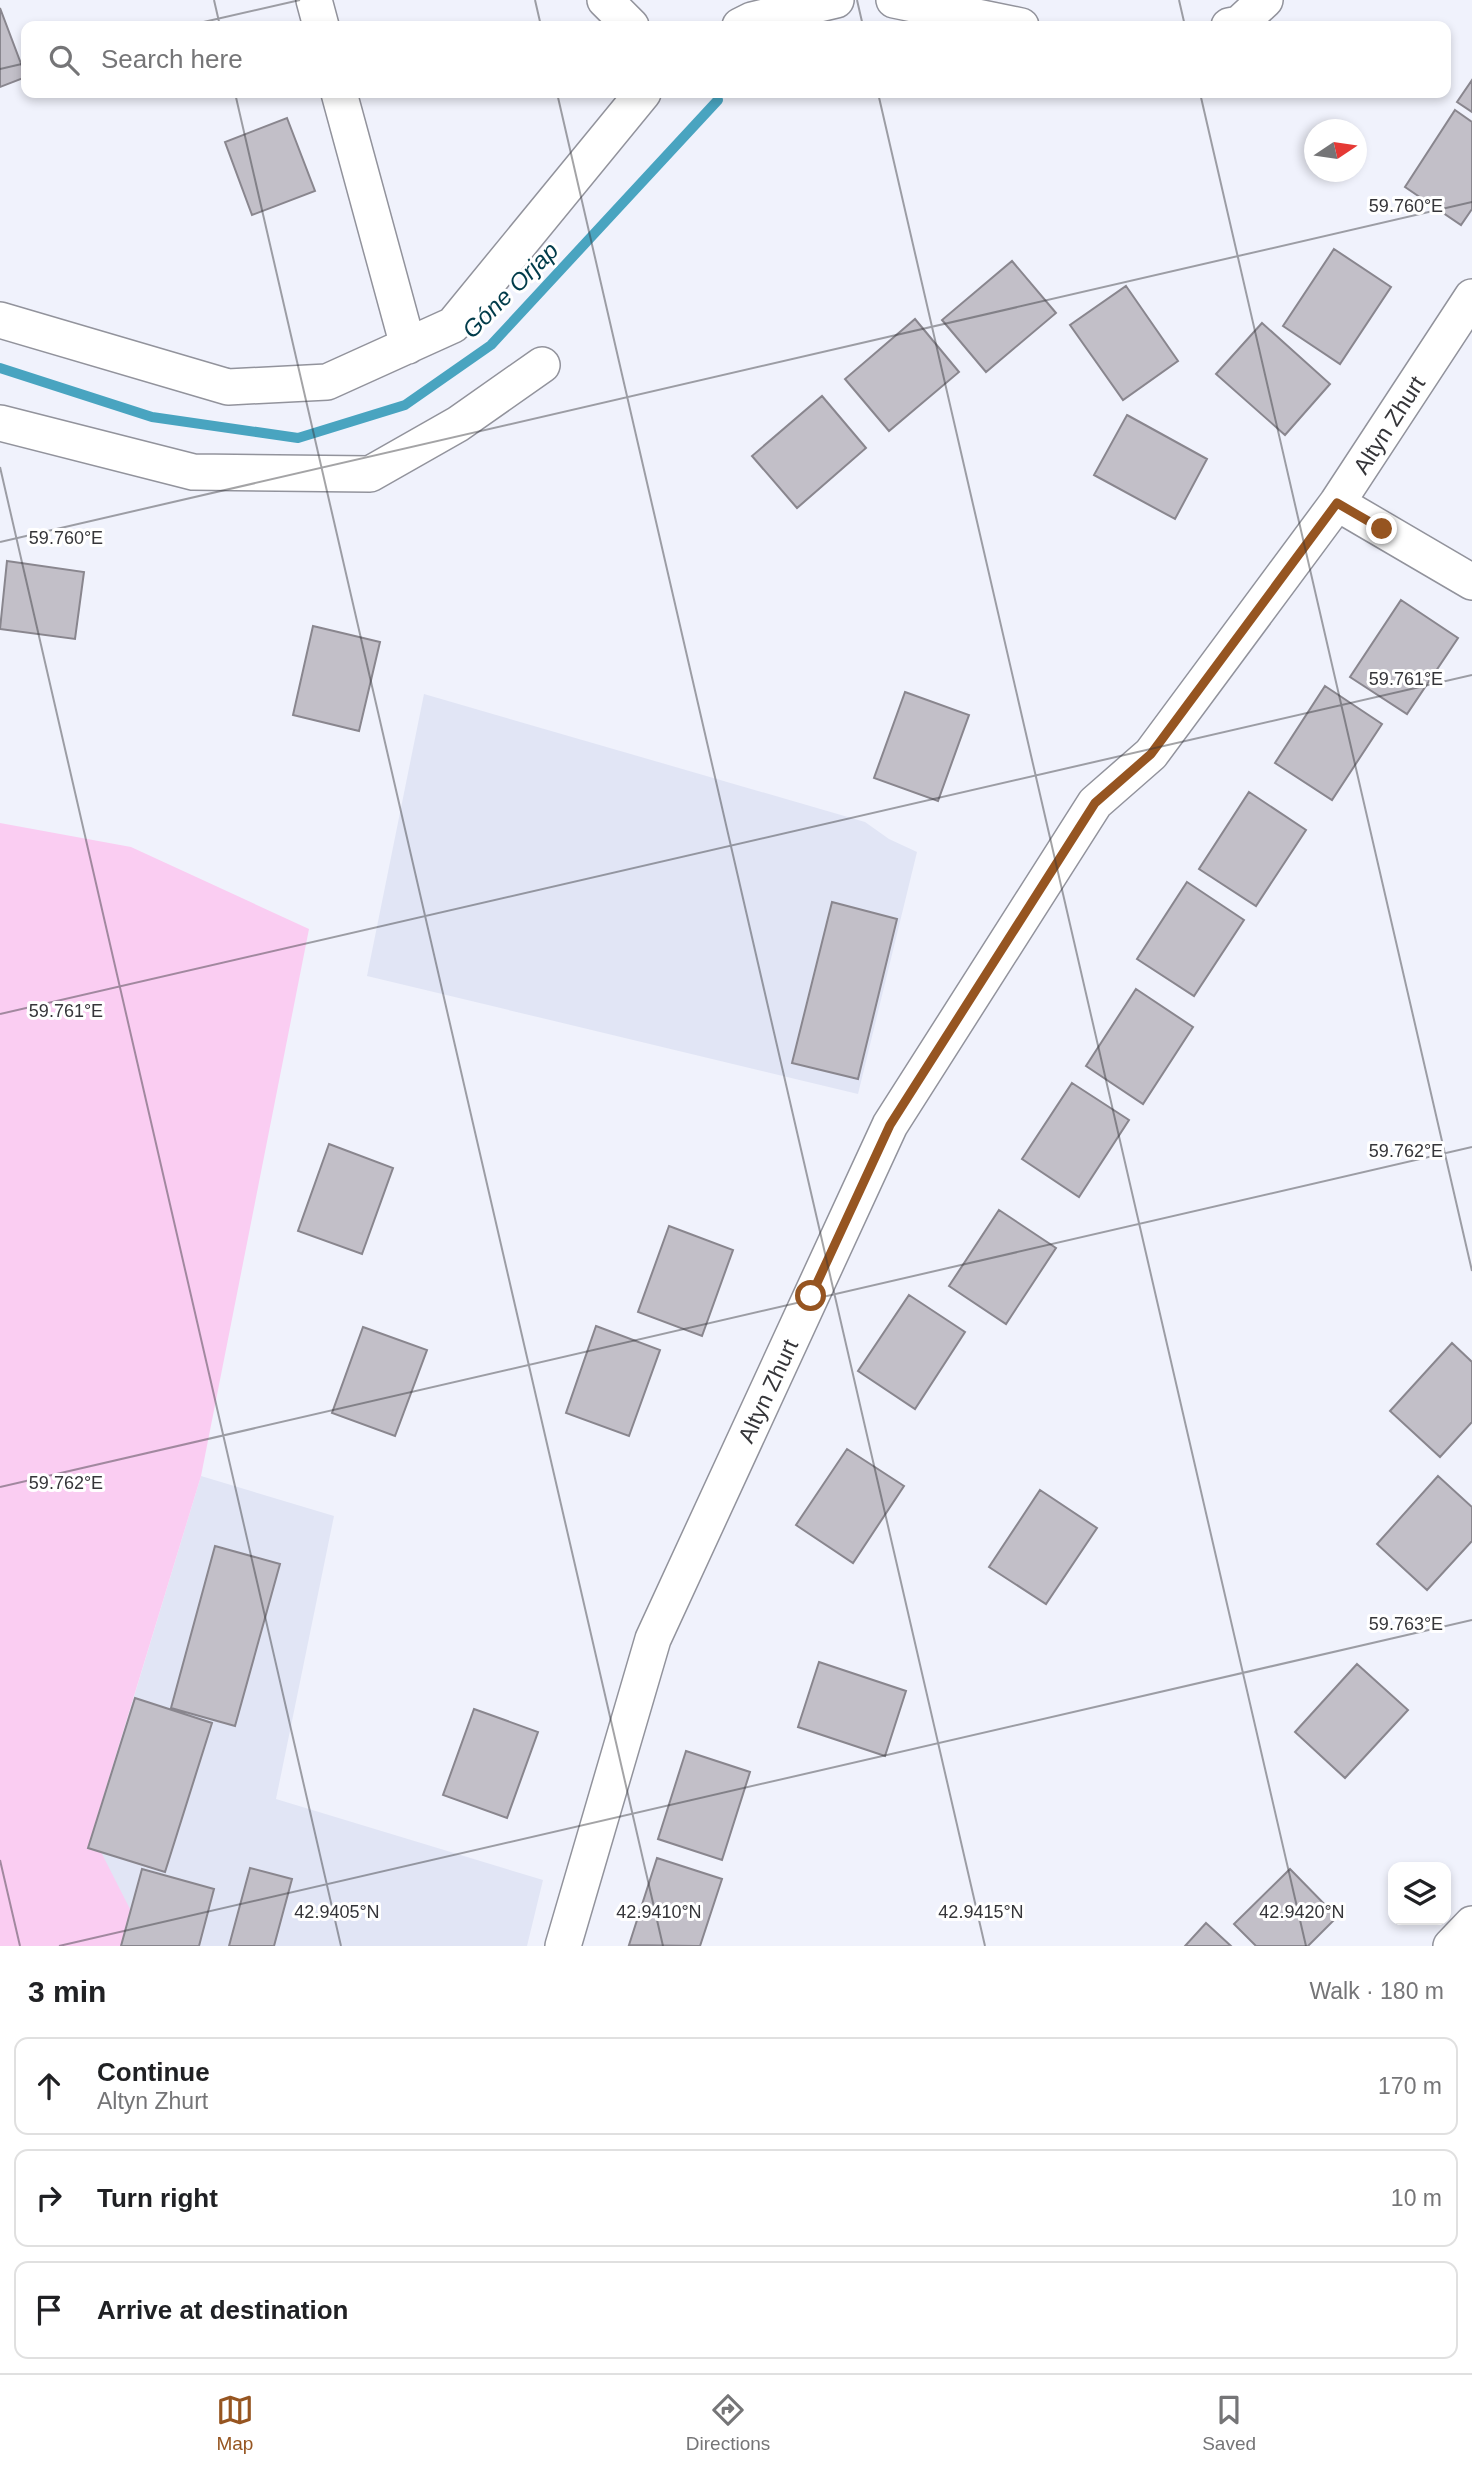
<!DOCTYPE html>
<html lang="en">
<head>
<meta charset="utf-8">
<style>
  body { margin:0; font-family:Helvetica,sans-serif; background:#f2f2f2; color:#202124 }
  .controls { position:absolute; right:21px; bottom:21px; display:grid; overflow:hidden; border-radius:14px; box-shadow:0 4px 10px #0003 }
  .controls button { width:63px; height:63px; display:grid; place-items:center; padding:0; border:0; border-bottom:2px solid #e0e0e0; background:#fff; color:#202124; font:35px sans-serif }
  .compass { position:absolute; left:1304px; top:119px; width:63px; height:63px; border-radius:50%; background:#fff; box-shadow:0 4px 10px #0003; rotate:77deg }
  .stop { position:absolute; width:21px; height:21px; margin:-16px; border:5px solid #965521; border-radius:50%; background:#fff }
  .stop.end { background:#965521; border-color:#fff; box-shadow:0 2px 7px #0008 }
  .list { margin:0; padding:0; list-style:none }
  h2 { display:flex; justify-content:space-between; align-items:center; height:91px; margin:0; padding:0 28px; font-size:30px }
  h2 small { font-size:23px; font-weight:400; color:#757577 }
  .list li { display:grid; grid-template-columns:46px 1fr auto; gap:21px; align-items:center; box-sizing:border-box; height:98px; margin:0 14px 14px; padding:0 14px; border:2px solid #e0e0e0; border-radius:14px }
  .list b { display:block; font-size:26px; white-space:nowrap }
  .list p { margin:0; font-size:23px; white-space:nowrap; color:#757577 }
  .list em { font-size:23px; font-style:normal; color:#757577 }
  .icon { flex:none; width:38px; height:38px; fill:none; stroke:currentColor; stroke-width:2; stroke-linecap:round; stroke-linejoin:round }
  .map { position:relative; flex:none; width:1472px; height:1946px; overflow:hidden }
  .search { position:absolute; background:#fff; box-shadow:0 4px 10px #0003; left:21px; right:21px; top:21px; height:77px; display:flex; align-items:center; gap:18px; box-sizing:border-box; padding:0 24px; border-radius:14px; color:#757577; font-size:26px }
  .sheet { height:427px; background:#fff }
  nav { display:flex; justify-content:space-around; align-items:center; box-sizing:border-box; height:98px; border-top:2px solid #e0e0e0; background:#fff; font-size:19px; color:#757577 }
  nav a { display:grid; justify-items:center; gap:4px }
  nav .on { color:#965521 }
  .map>svg:first-child { display:block }
</style>
</head>
<body>
<div class="map">
<svg width="1472" height="1946" viewBox="0 0 1472 1946">
  <rect width="100%" height="100%" fill="#f0f2fc"/>
  <path fill="#e1e5f5" d="M424,694l441,128 24,17 28,13 -59,242 -491,-118z
    M201,1476l133,40 -58,283 267,81 -16,66h-406l-33,-98z"/>
  <path fill="#facdf2" d="M0,823l131,24 178,82 -108,547 -113,371 13,5 30,59 -10,35h-121z"/>
  <g fill="none" stroke-linecap="round" stroke-linejoin="round">
    <path stroke="#49a4c0" stroke-width="10" d="M0,368l152,49 146,21 107,-33 86,-60 227,-245"/>
  </g>
  <path fill="#c2bfc8" stroke="#89868e" stroke-width="2" d="M0,8l26,69 -26,10z
    M1472,80v32l-15,-10z
    M1455,110l17,12v87l-11,16 -56,-38z
    M287,118l28,73 -63,24 -27,-73z
    M1334,249l57,38 -51,77 -57,-38z
    M1012,261l44,52 -70,59 -44,-52z
    M1126,286l52,75 -55,39 -53,-75z
    M915,319l44,53 -70,59 -44,-52z
    M1262,323l68,61 -45,51 -69,-61z
    M822,396l44,52 -69,60 -45,-52z
    M1127,415l80,44 -32,60 -81,-44z
    M7,561l77,11 -9,67 -75,-10z
    M1401,600l57,38 -51,76 -57,-37z
    M313,626l67,16 -21,89 -66,-16z
    M1325,686l57,38 -50,76 -57,-37z
    M905,692l64,23 -31,86 -64,-23z
    M1249,792l57,38 -50,76 -57,-37z
    M1187,882l57,38 -50,76 -57,-37z
    M832,902l65,17 -39,160 -66,-16z
    M1136,989l57,38 -50,77 -57,-38z
    M1072,1083l57,37 -50,77 -57,-38z
    M329,1144l64,24 -31,86 -64,-23z
    M999,1210l57,38 -50,76 -57,-38z
    M669,1226l64,24 -31,86 -64,-24z
    M909,1295l56,37 -50,77 -57,-38z
    M596,1326l64,24 -31,86 -63,-23z
    M363,1327l64,23 -32,86 -63,-23z
    M1452,1343l20,19v60l-32,35 -50,-46z
    M847,1449l57,37 -51,77 -57,-38z
    M1438,1476l34,31v34l-45,49 -50,-46z
    M1040,1490l57,38 -51,76 -57,-37z
    M215,1546l65,18 -45,162 -64,-18z
    M819,1662l87,29 -21,65 -87,-29z
    M1357,1664l51,46 -63,68 -50,-46z
    M135,1698l77,25 -47,149 -77,-24z
    M474,1709l64,23 -31,86 -64,-23z
    M686,1751l64,21 -28,88 -64,-21z
    M657,1858l65,21 -22,67 -71,-1z
    M250,1868l42,11 -18,67h-45z
    M142,1869l72,20 -15,57h-78z
    M1290,1869l47,48 -29,29h-52l-22,-22z
    M1206,1923l25,23h-46z"/>
  <g fill="none" stroke-linecap="round" stroke-linejoin="round">
    <defs>
      <path id="street" d="M314,0l7,26
        M605,0l26,26
        M894,0l127,26
        M740,26l12,-6 84,-20
        M1229,26l10,-2 26,-24
        M339,93l69,253
        M0,320l228,67 99,-5 126,-57 190,-232
        M0,423l193,49 177,2 88,-50 84,-59
        M1337,503l135,79
        M563,1946l90,-307 237,-514 205,-322 56,-49 186,-251 135,-206
        M1451,1946l21,-22"/>
    </defs>
    <use href="#street" stroke="#92939c" stroke-width="38"/>
    <use href="#street" stroke="#fff" stroke-width="35"/>
  </g>
  <g fill="none" stroke-linecap="round" stroke-linejoin="round">
    <path stroke="#965521" stroke-width="9" d="M811,1296l79,-171 205,-322 56,-49 186,-251 45,26"/>
  </g>
  <path fill="none" stroke="#353539" stroke-width="2" stroke-opacity="0.45" d="M214,0l6,26M535,0l6,26M857,0l6,26M1179,0l6,26M186,26l114,-26M0,69l26,-6M235,93l428,1853M557,93l428,1853M878,93l428,1853M1200,93l272,1178M0,467l341,1479M0,542l1472,-340M0,1014l1472,-339M0,1487l1472,-340M0,1860l20,86M59,1946l1413,-326"/>
  <g text-anchor="middle" dominant-baseline="central" stroke-width="6" stroke-linejoin="round" paint-order="stroke">
    <g font-size="23" fill="#353539" stroke="#fff">
      <text transform="translate(1389 425) rotate(-57)">Altyn Zhurt</text>
      <text transform="translate(768 1391) rotate(-65)">Altyn Zhurt</text>
    </g>
    <g font-size="24" font-style="italic" fill="#003b4a" stroke="#fff">
      <text transform="translate(510 290) rotate(-45)">Góne Orjap</text>
    </g>
  </g>
  <g font-size="18" text-anchor="middle" fill="#353539" stroke="#fff" stroke-width="6" stroke-linejoin="round" paint-order="stroke">
    <text x="1406" y="212">59.760°E</text>
    <text x="66" y="544">59.760°E</text>
    <text x="1406" y="685">59.761°E</text>
    <text x="66" y="1017">59.761°E</text>
    <text x="1406" y="1157">59.762°E</text>
    <text x="66" y="1489">59.762°E</text>
    <text x="1406" y="1630">59.763°E</text>
    <text x="337" y="1918">42.9405°N</text>
    <text x="659" y="1918">42.9410°N</text>
    <text x="981" y="1918">42.9415°N</text>
    <text x="1302" y="1918">42.9420°N</text>
  </g>
</svg>
<div class="controls">
<button><svg class="icon" aria-label="layers" viewBox="0 0 24 24"><path d="M12 4l9 5-9 5-9-5zM3 14l9 5 9-5"/></svg></button>
</div>
<svg class="compass" viewBox="-18 -18 36 36"><path d="M0-13l5 13h-10z" fill="#e53935"/><path d="M0 13l5-13h-10z" fill="#757577"/></svg>
<div class="stop" style="left:811px;top:1296px"></div>
<div class="stop end" style="left:1382px;top:529px"></div>
<div class="search"><svg class="icon" aria-label="search" viewBox="0 0 24 24"><circle cx="10" cy="10" r="6"/><path d="M15 15l6 6"/></svg>Search here</div>
</div>
<section class="sheet">
<h2>3 min<small>Walk · 180 m</small></h2>
<ul class="list">
<li><svg class="icon" aria-label="ahead" viewBox="0 0 24 24"><path d="M12 20V5M6 11l6-6 6 6"/></svg><div><b>Continue</b><p>Altyn Zhurt</p></div><em>170 m</em></li>
<li><svg class="icon" aria-label="right" viewBox="0 0 24 24"><path d="M7 20v-9h11M14 6l5 5-5 5"/></svg><div><b>Turn right</b></div><em>10 m</em></li>
<li><svg class="icon" aria-label="arrive" viewBox="0 0 24 24"><path d="M6 21V4h12l-3 4 3 4H6"/></svg><div><b>Arrive at destination</b></div></li>
</ul>
</section>
<nav>
<a class="on"><svg class="icon" aria-label="map" viewBox="0 0 24 24"><path d="M3 6l6-2 6 2 6-2v14l-6 2-6-2-6 2zM9 4v14M15 6v14"/></svg>Map</a>
<a><svg class="icon" aria-label="directions" viewBox="0 0 24 24"><path d="M12 3l9 9-9 9-9-9zM9 14v-3h6M13 9l2 2-2 2"/></svg>Directions</a>
<a><svg class="icon" aria-label="saved" viewBox="0 0 24 24"><path d="M7 4h10v16l-5-4-5 4z"/></svg>Saved</a>
</nav>
</body>
</html>
